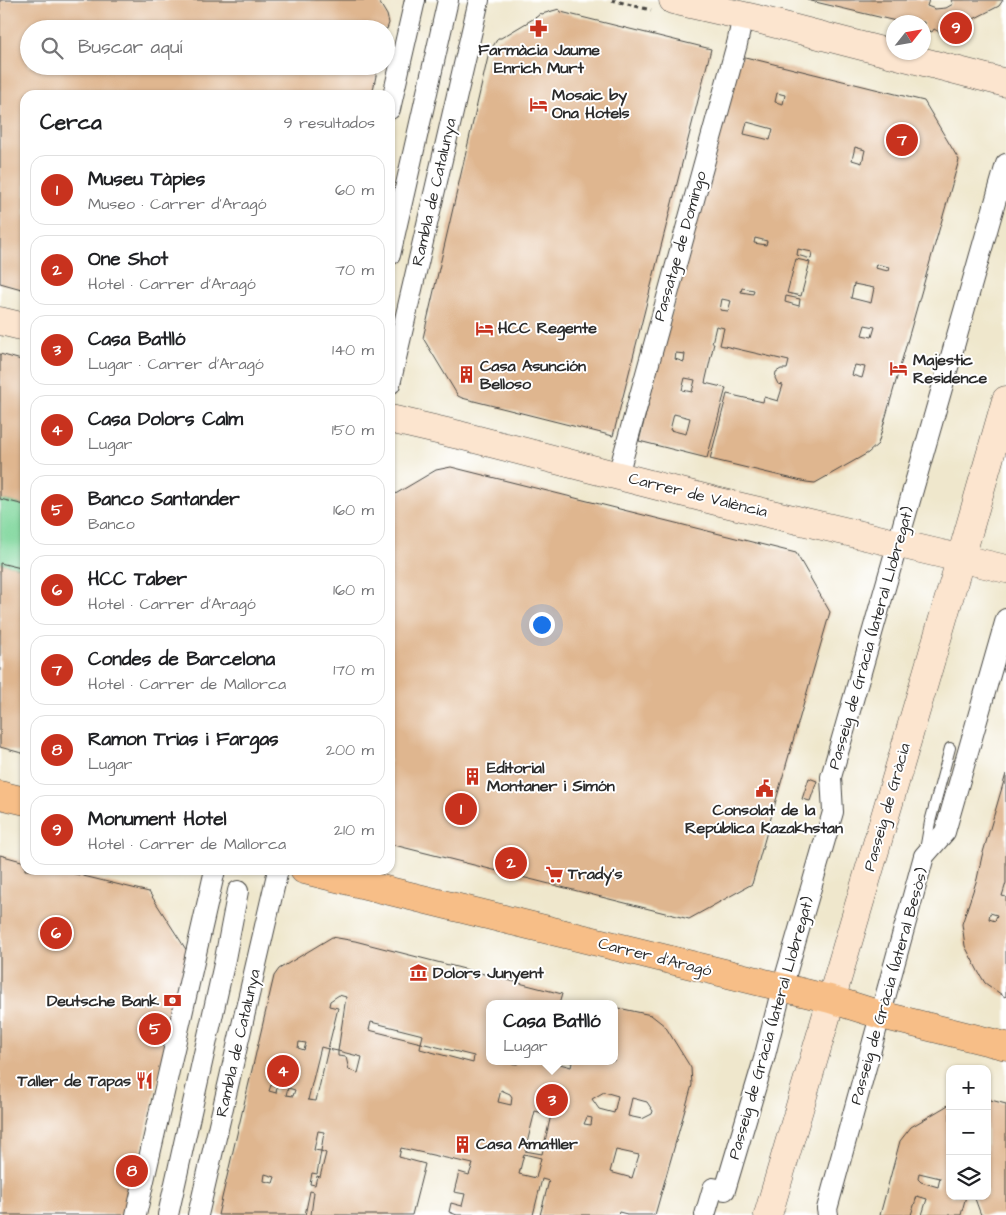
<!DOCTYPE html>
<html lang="es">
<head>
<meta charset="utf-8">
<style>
  body { margin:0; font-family:"Architects Daughter",sans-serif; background:#f2f2f2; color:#202124 }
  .controls { position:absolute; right:15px; bottom:15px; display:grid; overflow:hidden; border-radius:10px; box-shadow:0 1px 4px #0004 }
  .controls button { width:45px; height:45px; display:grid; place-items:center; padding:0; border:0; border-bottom:1px solid #e0e0e0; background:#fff; color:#202124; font:25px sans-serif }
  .compass { position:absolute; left:886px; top:15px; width:45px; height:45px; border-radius:50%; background:#fff; box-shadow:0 1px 4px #0004; rotate:59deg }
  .you { position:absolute; left:541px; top:624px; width:18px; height:18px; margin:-12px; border:4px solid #fff; border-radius:50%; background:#1a73e8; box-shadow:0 0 0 8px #1a73e833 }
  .badge { display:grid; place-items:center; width:32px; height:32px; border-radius:50%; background:#c8321e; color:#fff; font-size:16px; font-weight:700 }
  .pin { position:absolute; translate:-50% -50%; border:2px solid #fff; box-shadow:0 1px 5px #0006 }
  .popup { position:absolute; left:486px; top:1000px; width:132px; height:65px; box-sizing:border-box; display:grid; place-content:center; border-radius:10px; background:#fff; filter:drop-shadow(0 1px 4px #0005); font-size:16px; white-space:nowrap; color:#757577 }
  .popup b { font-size:19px; color:#202124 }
  .popup::after { content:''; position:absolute; left:50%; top:100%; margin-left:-10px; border:10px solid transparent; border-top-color:#fff }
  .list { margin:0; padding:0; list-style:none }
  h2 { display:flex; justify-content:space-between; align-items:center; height:65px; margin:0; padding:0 20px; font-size:21px }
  h2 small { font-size:16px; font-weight:400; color:#757577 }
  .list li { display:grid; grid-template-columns:32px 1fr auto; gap:15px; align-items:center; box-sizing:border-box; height:70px; margin:0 10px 10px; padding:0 10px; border:1px solid #e0e0e0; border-radius:15px }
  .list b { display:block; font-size:19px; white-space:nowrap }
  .list p { margin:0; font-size:16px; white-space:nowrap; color:#757577 }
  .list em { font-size:16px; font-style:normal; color:#757577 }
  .icon { flex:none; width:28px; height:28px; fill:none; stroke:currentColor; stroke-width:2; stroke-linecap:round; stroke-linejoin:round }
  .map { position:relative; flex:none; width:1006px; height:1215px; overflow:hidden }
  .search { position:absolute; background:#fff; box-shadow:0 1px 4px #0004; left:20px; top:20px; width:375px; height:55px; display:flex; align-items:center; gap:12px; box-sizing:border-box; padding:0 18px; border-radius:28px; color:#757577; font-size:19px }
  .panel { position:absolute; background:#fff; box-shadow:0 1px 4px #0004; left:20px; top:90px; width:375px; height:785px; border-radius:15px }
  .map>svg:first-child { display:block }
</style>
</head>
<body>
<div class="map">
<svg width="1006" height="1215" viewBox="0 0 1006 1215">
  <rect width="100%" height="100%" fill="#fff"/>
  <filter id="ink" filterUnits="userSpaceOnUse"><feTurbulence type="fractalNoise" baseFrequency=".02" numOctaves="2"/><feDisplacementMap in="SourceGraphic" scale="10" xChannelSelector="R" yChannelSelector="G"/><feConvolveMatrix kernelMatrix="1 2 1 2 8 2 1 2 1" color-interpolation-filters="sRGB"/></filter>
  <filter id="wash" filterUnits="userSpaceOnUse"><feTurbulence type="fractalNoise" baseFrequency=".0096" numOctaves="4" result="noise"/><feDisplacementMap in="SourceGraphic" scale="20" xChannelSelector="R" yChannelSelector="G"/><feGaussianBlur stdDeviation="1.12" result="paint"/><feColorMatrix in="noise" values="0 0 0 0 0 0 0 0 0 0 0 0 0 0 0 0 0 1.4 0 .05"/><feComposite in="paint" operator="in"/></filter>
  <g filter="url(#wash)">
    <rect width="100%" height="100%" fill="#efe7cc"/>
    <path fill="#7ed69b" stroke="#548063" d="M0,499l25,6v64l-25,-6z"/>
    <g id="blocks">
      <path fill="#dfb68f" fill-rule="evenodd" d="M0,0h378l9,15 2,8 -2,6h-358v37h349l-6,29h-347v195l-25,-7z
        M807,0h122l-2,6 8,3 11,-1 7,-4 -2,-4h52l-4,6 -43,22 -2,-2 -5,4 1,2 -9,1 -7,-4 -2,3 -8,-3v-7h-24z
        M559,9l2,3 150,37 -98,387 -151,-38 -4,-2 -35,-58 65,-281v-4h1l9,-15h3l37,-22 2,-3 2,1z
        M737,55l187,46 35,59 -81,284 -10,9 -53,30 -9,-1 -96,-23 17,-65 36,8 1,-5 14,4 5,-16 -5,-1 -3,-6 1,-6 5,-3h6l2,-8 -69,-16 4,-17 -8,-2 -4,17h2l-9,40 21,5 -19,70 -68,-17zM777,93l8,2 -2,9 -8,-2zM747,122l26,7 -3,11 -26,-6zM855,147l10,3 -3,13 -10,-3zM755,238l12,3 -1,4 -12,-2zM798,249l14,3 -1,7 -14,-4zM796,259l14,3 -9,34 -14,-3zM876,264l13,3 -1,4 -13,-3zM854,284l20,4 -3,15 -20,-5zM742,288l12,2 -1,4 -12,-2zM786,296l14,3 -1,7 -14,-4zM722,299l9,2 -3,10 -8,-1zM865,325l10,2 -3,10 -10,-2zM676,353l9,1 -1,8 -9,-3zM855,365l10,2 -3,11 -10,-3zM685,378l10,2 -3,12 -10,-2zM674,414l16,4 -4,16 -16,-4z
        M0,354l25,7v144l-25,-6z
        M451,467l345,86 34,59 -78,272 -63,35 -299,-75v-344l2,-4 44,-26z
        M0,563l25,6v185l-25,-7z
        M1006,774v109l-4,13 4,1v99l-1,1 -20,-14 -6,-10 -14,-27 -3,-22 15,-45 5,-23zM990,913l7,2 -2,6 -6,-2z
        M809,778l8,3 -7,20 -8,-2z
        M0,855l25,7v8h34l90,22 38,59 -60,264h-127z
        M332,937l23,4 207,53 -3,10h-70v57h19v2l9,1 5,-3h27l22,6 1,-4 -4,-2h46v-54l37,8 14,11 26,42 1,17 -37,130h-29l1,-1 -8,-2 -1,3h-78l9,-34 -7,-2 -9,36h-76l-8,-3 2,-9 11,3 3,-12 -11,-2 5,-20 10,3 4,-11 -72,-16 -2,9 26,7 -13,51h-101l3,-23 -4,-1 -5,24h-87l56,-239 5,-7zM339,995l7,2 -8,54 -10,-2 -12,52 -8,-1 13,-53 7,2 10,-41 -9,-2 1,-5zM371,1022l52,13 -2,8 53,13 -1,7 -53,-14 1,-6 -52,-13zM299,1042l7,1 -2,7 -6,-2zM338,1051l24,6 -4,16 -9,-3 -3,-13 -8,-1zM271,1085l6,1 -1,7 -7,-2zM288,1088l7,2 -2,6 -7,-1zM501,1090l9,4 2,3 -1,8 -13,-3zM604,1092l14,4 -4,17 -15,-4 -7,-10zM632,1098l15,4 6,9 -1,3 -10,5 -14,-3zM535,1111l16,4 -9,39 -17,-3zM587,1117l5,1 -1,7 -7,-1zM318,1131l6,1 -3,19 5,2 -6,24 -3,-1 -2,9 -5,-1 2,-11 5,1 4,-23 -7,-1zM616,1150l23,5 -7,23 -22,-6zM524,1154l17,4 -5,20 -17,-4zM265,1174l10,3 -2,6 -9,-2z
        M987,1099l19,5v111h-25l-7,-19h13z
        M950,1104v92h16l-5,19h-39l5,-16 -10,-3 -6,19h-31l20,-74 11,-14zM919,1173l21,5 -2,9 -17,-5 -3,-3z"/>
    </g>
  </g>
  <g filter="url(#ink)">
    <use href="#blocks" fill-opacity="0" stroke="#484743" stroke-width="1"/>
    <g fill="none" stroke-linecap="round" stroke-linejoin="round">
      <defs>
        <path id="lane" d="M925,850l5,-28 20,-74"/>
        <path id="street" d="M390,109l25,-109
          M390,255l58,-255
          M390,384l89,-384
          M618,475l119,-431 6,-28
          M136,1215l79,-345
          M168,1215l56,-251 14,-73
          M198,1215l80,-345
          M705,1215l8,-27 12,2 39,-131 18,-71 51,-176 -2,-35 175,-613
          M828,1215l-1,-6 97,-353 21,-24 61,-213"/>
        <path id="secondary" d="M673,0l84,19 249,64
          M0,321l25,6
          M390,419l69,16 257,66 290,68
          M768,1215l196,-668 42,-147"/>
        <path id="primary" d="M0,795l25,6
          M304,870l526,129 51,16 125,31"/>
      </defs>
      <use href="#lane" stroke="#484743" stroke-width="12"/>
      <use href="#street" stroke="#484743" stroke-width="22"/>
      <use href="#secondary" stroke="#484743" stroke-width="29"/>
      <use href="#primary" stroke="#484743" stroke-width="29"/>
      <path stroke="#484743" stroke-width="3" stroke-dasharray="4 4" stroke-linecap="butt" d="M612,0l39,10"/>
      <use href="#lane" stroke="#fff" stroke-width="10"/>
      <use href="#street" stroke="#fff" stroke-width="20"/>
      <use href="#secondary" stroke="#fce5cf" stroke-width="28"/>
      <use href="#primary" stroke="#f7be87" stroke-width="28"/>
    </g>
  </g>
  <defs>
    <symbol id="pharmacy-bare" viewBox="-9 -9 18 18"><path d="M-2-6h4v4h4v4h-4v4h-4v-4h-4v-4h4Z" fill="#c8321e" stroke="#fff" stroke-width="2.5" paint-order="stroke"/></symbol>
    <symbol id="hotel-bare" viewBox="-9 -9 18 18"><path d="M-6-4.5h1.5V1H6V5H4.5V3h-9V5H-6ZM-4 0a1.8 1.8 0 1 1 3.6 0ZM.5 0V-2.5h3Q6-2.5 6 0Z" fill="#c8321e" stroke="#fff" stroke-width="2.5" paint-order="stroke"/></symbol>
    <symbol id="building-bare" viewBox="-9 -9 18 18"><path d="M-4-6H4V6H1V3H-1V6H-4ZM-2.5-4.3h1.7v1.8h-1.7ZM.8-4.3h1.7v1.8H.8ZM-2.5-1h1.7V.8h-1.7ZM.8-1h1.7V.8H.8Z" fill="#c8321e" stroke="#fff" stroke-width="2.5" paint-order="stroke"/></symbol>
    <symbol id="civic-bare" viewBox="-9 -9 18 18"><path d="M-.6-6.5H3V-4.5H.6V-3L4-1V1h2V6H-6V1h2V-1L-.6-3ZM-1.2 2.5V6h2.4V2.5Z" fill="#c8321e" stroke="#fff" stroke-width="2.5" paint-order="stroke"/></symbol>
    <symbol id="supermarket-bare" viewBox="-9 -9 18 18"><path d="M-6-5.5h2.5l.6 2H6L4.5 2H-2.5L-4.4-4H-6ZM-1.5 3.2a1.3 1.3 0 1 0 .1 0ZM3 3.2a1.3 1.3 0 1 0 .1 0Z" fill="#c8321e" stroke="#fff" stroke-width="2.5" paint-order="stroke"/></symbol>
    <symbol id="museum-bare" viewBox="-9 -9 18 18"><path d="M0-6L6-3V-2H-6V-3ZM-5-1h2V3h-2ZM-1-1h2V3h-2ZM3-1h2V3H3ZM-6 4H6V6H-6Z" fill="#c8321e" stroke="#fff" stroke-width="2.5" paint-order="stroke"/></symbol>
    <symbol id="bank-bare" viewBox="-9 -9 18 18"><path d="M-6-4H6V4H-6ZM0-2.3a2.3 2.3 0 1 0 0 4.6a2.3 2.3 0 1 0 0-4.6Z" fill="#c8321e" stroke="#fff" stroke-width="2.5" paint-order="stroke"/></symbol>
    <symbol id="restaurant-bare" viewBox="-9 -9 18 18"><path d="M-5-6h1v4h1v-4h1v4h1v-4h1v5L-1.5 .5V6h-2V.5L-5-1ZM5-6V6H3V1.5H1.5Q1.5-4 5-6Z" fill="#c8321e" stroke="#fff" stroke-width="2.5" paint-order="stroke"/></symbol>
  </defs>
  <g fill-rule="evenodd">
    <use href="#pharmacy-bare" x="526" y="16" width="25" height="25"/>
    <use href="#hotel-bare" x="526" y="92" width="25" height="25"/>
    <use href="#hotel-bare" x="472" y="316" width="25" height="25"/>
    <use href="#hotel-bare" x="886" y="356" width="25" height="25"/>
    <use href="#building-bare" x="454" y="362" width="25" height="25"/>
    <use href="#building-bare" x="460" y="764" width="25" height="25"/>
    <use href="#civic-bare" x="752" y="776" width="25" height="25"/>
    <use href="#supermarket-bare" x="542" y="862" width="25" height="25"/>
    <use href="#museum-bare" x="406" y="960" width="25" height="25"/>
    <use href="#bank-bare" x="160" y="988" width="25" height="25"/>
    <use href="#restaurant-bare" x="132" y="1068" width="25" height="25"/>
    <use href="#building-bare" x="450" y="1132" width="25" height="25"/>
  </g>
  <g text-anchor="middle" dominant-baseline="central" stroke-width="4" stroke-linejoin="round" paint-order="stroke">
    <g font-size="16" font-weight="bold" fill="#2b2b2b" stroke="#fff" text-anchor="start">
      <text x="539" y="50" text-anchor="middle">Farmàcia Jaume<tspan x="539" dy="18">Enrich Murt</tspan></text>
      <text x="552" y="95">Mosaic by<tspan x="552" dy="18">Ona Hotels</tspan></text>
      <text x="498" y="328">HCC Regente</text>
      <text x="913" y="360">Majestic<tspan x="913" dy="18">Residence</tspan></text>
      <text x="480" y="366">Casa Asunción<tspan x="480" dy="18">Belloso</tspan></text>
      <text x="487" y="768">Editorial<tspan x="487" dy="18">Montaner i Simón</tspan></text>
      <text x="764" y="810" text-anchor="middle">Consolat de la<tspan x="764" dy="18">República Kazakhstan</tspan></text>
      <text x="568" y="874">Trady's</text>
      <text x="433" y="973">Dolors Junyent</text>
      <text x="159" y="1001" text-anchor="end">Deutsche Bank</text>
      <text x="131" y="1081" text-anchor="end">Taller de Tapas</text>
      <text x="476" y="1144">Casa Amatller</text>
    </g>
    <g font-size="16" fill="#2b2b2b" stroke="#fff">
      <text transform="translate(434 192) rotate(-77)">Rambla de Catalunya</text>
      <text transform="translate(680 246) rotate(-74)">Passatge de Domingo</text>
      <text transform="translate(698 495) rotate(14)">Carrer de València</text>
      <text transform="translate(871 638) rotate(-74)">Passeig de Gràcia (lateral Llobregat)</text>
      <text transform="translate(887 807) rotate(-74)">Passeig de Gràcia</text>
      <text transform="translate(655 957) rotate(14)">Carrer d'Aragó</text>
      <text transform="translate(889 986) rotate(-74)">Passeig de Gràcia (lateral Besòs)</text>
      <text transform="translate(771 1028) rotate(-74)">Passeig de Gràcia (lateral Llobregat)</text>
      <text transform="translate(238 1043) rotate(-77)">Rambla de Catalunya</text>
    </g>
  </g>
</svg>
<div class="controls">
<button>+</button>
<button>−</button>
<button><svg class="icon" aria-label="layers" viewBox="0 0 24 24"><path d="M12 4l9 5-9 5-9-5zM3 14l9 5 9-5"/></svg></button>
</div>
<svg class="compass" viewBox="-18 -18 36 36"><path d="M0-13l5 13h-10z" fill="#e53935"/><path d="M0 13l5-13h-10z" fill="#757577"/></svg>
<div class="you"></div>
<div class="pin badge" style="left:461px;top:809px">1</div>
<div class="pin badge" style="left:511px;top:863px">2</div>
<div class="pin badge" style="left:552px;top:1100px">3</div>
<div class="popup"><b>Casa Batlló</b>Lugar</div>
<div class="pin badge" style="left:283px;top:1071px">4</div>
<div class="pin badge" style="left:155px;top:1029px">5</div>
<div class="pin badge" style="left:56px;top:933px">6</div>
<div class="pin badge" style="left:902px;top:140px">7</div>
<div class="pin badge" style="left:132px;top:1171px">8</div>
<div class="pin badge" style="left:956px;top:28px">9</div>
<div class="search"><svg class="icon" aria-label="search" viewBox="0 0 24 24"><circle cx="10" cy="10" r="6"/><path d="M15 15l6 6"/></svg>Buscar aquí</div>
<section class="panel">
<h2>Cerca<small>9 resultados</small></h2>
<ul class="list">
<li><span class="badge">1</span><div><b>Museu Tàpies</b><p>Museo · Carrer d'Aragó</p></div><em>60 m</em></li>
<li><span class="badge">2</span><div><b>One Shot</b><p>Hotel · Carrer d'Aragó</p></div><em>70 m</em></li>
<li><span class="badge">3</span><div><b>Casa Batlló</b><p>Lugar · Carrer d'Aragó</p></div><em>140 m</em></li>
<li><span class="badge">4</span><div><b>Casa Dolors Calm</b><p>Lugar</p></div><em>150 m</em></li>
<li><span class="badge">5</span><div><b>Banco Santander</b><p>Banco</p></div><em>160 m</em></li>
<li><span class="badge">6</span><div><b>HCC Taber</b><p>Hotel · Carrer d'Aragó</p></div><em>160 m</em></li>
<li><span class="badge">7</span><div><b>Condes de Barcelona</b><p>Hotel · Carrer de Mallorca</p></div><em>170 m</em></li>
<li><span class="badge">8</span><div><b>Ramon Trias i Fargas</b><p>Lugar</p></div><em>200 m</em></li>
<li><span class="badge">9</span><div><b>Monument Hotel</b><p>Hotel · Carrer de Mallorca</p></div><em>210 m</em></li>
</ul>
</section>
</div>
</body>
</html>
